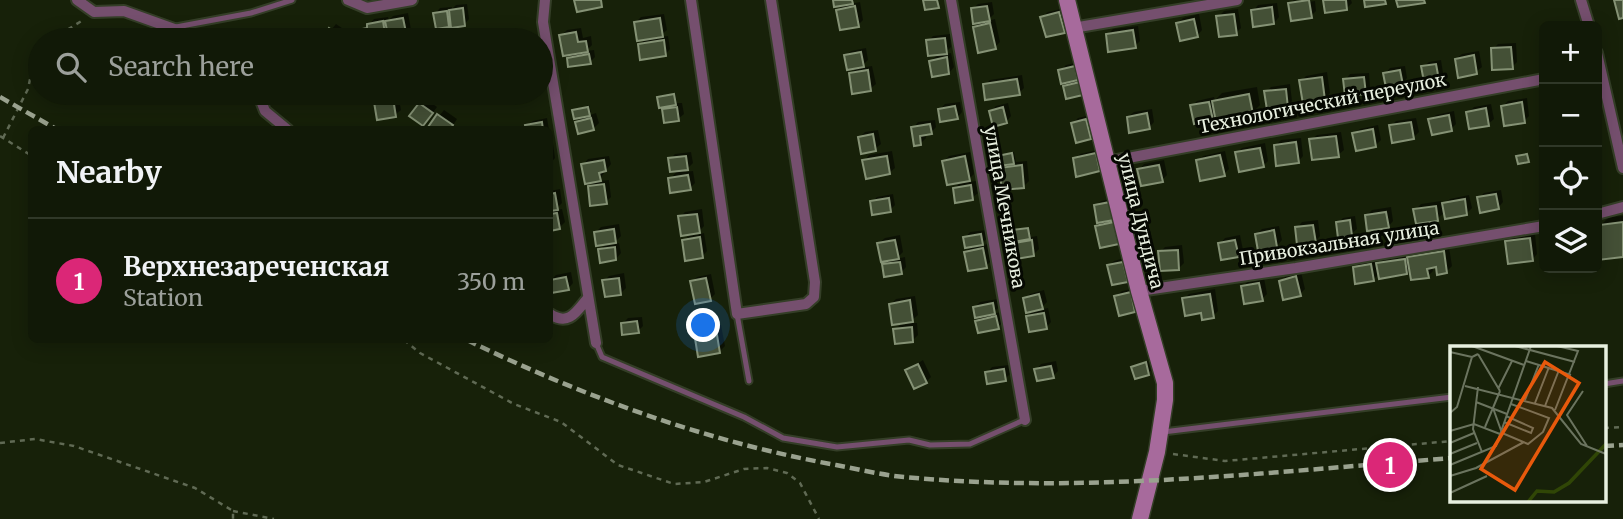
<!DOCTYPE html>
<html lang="en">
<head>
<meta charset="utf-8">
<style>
  body { margin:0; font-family:Merriweather,serif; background:#1a2211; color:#f1f3f6 }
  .controls { position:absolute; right:21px; top:21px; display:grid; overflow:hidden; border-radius:10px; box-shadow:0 4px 18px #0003 }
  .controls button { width:63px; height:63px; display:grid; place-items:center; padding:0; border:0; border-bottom:2px solid #303828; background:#111907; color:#f1f3f6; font:35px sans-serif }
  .you { position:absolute; left:704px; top:326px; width:24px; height:24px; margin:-18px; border:5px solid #fff; border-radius:50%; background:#1a73e8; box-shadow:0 0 0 10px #1a73e833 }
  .badge { display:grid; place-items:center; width:46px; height:46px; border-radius:50%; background:#db2777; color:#fff; font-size:23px; font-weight:700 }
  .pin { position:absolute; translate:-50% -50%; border:4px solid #fff; box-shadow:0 2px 7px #0006 }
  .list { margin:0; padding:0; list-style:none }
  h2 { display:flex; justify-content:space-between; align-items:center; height:91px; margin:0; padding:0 28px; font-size:30px }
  h2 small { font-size:23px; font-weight:400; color:#9ca09b }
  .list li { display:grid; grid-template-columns:46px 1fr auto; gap:21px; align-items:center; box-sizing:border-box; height:126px; padding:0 28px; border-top:2px solid #303828 }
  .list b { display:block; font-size:26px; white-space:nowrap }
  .list p { margin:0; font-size:23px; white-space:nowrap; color:#9ca09b }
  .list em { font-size:23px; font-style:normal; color:#9ca09b }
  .icon { flex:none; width:38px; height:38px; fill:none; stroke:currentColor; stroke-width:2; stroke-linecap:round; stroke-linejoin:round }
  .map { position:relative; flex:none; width:1623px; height:519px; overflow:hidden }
  .search { position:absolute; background:#111907; box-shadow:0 4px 18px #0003; left:28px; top:28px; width:525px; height:77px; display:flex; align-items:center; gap:18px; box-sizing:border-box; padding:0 24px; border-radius:38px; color:#9ca09b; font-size:26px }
  .panel { position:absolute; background:#111907; box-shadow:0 4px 18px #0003; left:28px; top:126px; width:525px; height:217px; border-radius:10px }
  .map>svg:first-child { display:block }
</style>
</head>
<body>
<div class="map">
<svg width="1623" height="519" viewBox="0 0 1623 519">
  <rect width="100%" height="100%" fill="#172109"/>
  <path fill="#0007" d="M835,0h19l-4,4 10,-2 3,18 -5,5 -20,-15 7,-7z
    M1294,0h3l-3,1v3l21,-3 1,10 -5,5 -21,-12z
    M1325,0h26l1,3 -5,5z
    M992,2l2,12 -7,7 8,-2 5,23 -5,5 -20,-20 7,-7 -10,-11 6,-5z
    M1277,3l2,14 -5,6 -21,-12 5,-6z
    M467,4l2,15 -5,6 -12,-3 -4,4 -13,-12 5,-6 12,-1v2l4,-4z
    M1065,8l4,18 -5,5 -22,-14 6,-5z
    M1238,9l3,19 -5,5 -18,-16 6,-6z
    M408,13l3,17 -5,6 -16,-3 -5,4 -19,3 -2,-10 10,-11 14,-2 1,3 4,-4z
    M664,14l3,16 -8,7 9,-1 2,13 -5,6 -25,-10 7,-8 -12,-14 6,-6z
    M1199,14l3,16 -5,6 -19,-13 5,-5z
    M336,24l16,11 -4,5h-25z
    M1138,26l2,15 -5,5 -28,-11 6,-6z
    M581,28l2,10 8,-2 1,9 -6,6 8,-1 1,7 -5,5 -21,-4 6,-6 -14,-16 6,-6z
    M950,34l1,13 -8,8 8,-2 3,14 -5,6 -18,-12 8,-8 -11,-12 5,-5z
    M1516,43l1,19 -5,5 -19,-18 5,-5z
    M866,48l2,12 -8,8 12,-2 4,18 -6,5 -20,-15 9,-8 -13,-10 5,-5z
    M1479,51l3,16 -6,5 -20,-13 6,-5z
    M1441,60l2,13 -5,5 -15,-11 6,-5z
    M1080,62l3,11 -8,8 10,-3 3,11 -23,-2 8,-8 -13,-8 6,-6z
    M1405,66l2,12 -5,6 -17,-10 5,-6z
    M1327,72l3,21 -5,6 -24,-18 5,-5z
    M1369,73l1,14 -5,6 -20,-13 5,-6z
    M1022,75l2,13 -5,5 -34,-8 5,-5z
    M1290,84l2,17 -5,5 -21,-14 5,-5z
    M1257,87l3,18 -8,8 -10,2 -9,9 -17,-10 -4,4 -20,-12 5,-5 17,-4 1,3 7,-7z
    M675,93l2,10h5l2,11 -6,5 -14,-9 6,-6 -11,-7z
    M398,94l3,16 -6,5 -19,-13 5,-5z
    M1527,98l2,18 -5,5 -21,-15 5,-5z
    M426,99l11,8 -9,12 -16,-4z
    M960,102l2,10 -5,6 -17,-9 5,-5z
    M1008,103l3,13 -5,6 -15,-11 5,-5z
    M1491,104l3,15 -6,5 -20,-11 6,-6z
    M589,105l2,7 -4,4 9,-3 3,10 -6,6 -16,-7 7,-7 -10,-5z
    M1152,109l2,13 -5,6 -21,-11 6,-5z
    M444,110l13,9 -7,11h-22z
    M1454,111l2,13 -5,5 -21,-9 6,-5z
    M1091,115l4,18 -5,5 -17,-15 5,-5z
    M547,118l2,12h-21l-1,-4 6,-5z
    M1416,118l3,14 -6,6 -22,-12 5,-5z
    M935,120l1,7 -5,6 -6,1 1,4 -6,6 -7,-16 5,-6z
    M1378,125l3,15 -6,6 -21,-12 6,-5z
    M878,130l3,14 -6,5 -16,-11 6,-6z
    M1341,132l3,18 -6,5 -27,-15 6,-5z
    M552,136l3,22 -5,6v-27z
    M1301,138l2,18 -5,6 -22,-17 5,-5z
    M1265,143l3,18 -5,5 -26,-13 5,-5z
    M1101,149l3,16 -5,5 -24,-11 5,-5z
    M892,151l3,17 -6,5 -25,-12 5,-6z
    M1225,151l4,18 -5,5 -26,-13 5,-5z
    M691,152l2,11 -9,9 9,-1 2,12 -5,5 -20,-9 9,-10 -9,-10 5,-5z
    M970,152l4,22 -8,8 10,-1 2,12 -6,5 -17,-10 8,-8 -19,-19 5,-5z
    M1014,152l2,10 11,-1 2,20 -5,5 -23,-18 5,-5 -7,-7z
    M609,156l2,8 -13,17 11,-1 2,17 -5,5 -17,-15 7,-7 -13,-15 5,-6z
    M1164,160l3,15 -5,5 -23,-10 5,-6z
    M560,189l2,14 -7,7 7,-1 3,13 -6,6 -9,1v-38z
    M1501,190l2,12 -5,6 -19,-10 5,-5z
    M893,194l2,11 -5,5 -18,-8 5,-5z
    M1469,195l3,13 -5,5 -21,-2 -9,8 -22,-9 6,-6 20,-3 1,5 8,-7z
    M1115,198l8,39 -5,6 -21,-16 7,-7 -8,-14 5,-5z
    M1391,207l2,14 -5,6 -21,-12 5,-5z
    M702,209l2,17 -8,9 8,-2 3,18 -5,6 -18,-16 9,-9 -13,-15 5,-5z
    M1355,216l2,13 -6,5 -13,-11 5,-5z
    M1623,216v40l-24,-9 4,-4 -2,-18 8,-8z
    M1318,220l2,16 -5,6 -18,-14 5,-6z
    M619,224l2,12 -7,7h5l2,10 -5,6 -16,-9 7,-7 -12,-10 6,-6z
    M1279,226l3,14 -5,6 -20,-12 5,-5z
    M1029,227l2,10 6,-1 2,13 -6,6 -17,-11 4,-5 -7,-8z
    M986,230l1,8 -7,8 8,-2 3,17 -5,5 -20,-14 8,-7 -9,-7 5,-6z
    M1535,234l2,20 -5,6 -25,-19 5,-5z
    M900,235l3,17 -7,7 9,-2 1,10 -5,6 -17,-8 7,-7 -12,-15 6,-5z
    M1240,235l3,15 -5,5 -18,-11 5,-6z
    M1182,245l2,18 -5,5 -19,-16 5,-5z
    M1449,247l3,19 -5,5 -10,-6 -5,1 1,5 -5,5 -17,-8 -5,5h-26l-7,7 -18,-13 5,-5 16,-2 1,5 7,-7 25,-4 1,3 5,-5z
    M1128,257l4,18 -5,5 -18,-14 5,-5z
    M571,272l2,11 -5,6 -17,-9 5,-5z
    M1301,272l4,17 -5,5 -19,-13 5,-5z
    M624,273l2,15 -5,5 -17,-12 5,-5z
    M711,274l4,20 -5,5 -18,-17 5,-5z
    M1264,278l3,16 -5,5 -19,-12 5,-6z
    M1136,288l4,17 -6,6 -18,-15 6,-5z
    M1215,289l3,22 -5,5 -29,-17 5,-5z
    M1044,290l3,12 -8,8 9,-2 3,14 -5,6 -18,-12 8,-7 -12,-10 6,-5z
    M915,296l3,19 -9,8h8l1,12 -5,5 -18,-10 9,-9 -13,-17 5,-5z
    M998,299l1,8 -6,7 8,-2 2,10 -5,5 -21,-5 7,-7 -9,-8 5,-5z
    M642,317l1,9 -5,5 -16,-7 6,-6z
    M707,320l1,7 13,-2 4,21 -6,6 -24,-26 5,-5z
    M923,360l8,17 -5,5 -19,-12z
    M1056,361l2,10 -5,5 -17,-6 5,-6z
    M1148,361l3,10 -15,6 -3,-10z
    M1009,365l1,9 -5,5 -18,-6 5,-6z"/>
  <path fill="#445036" stroke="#859275" stroke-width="2" d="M574,0h27l1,7 -25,5z
    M833,0h19l1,4 -19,3z
    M923,0h14l2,8 -14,2z
    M1309,0l3,18 -21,3 -3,-18z
    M1323,0h23l1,10 -22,3z
    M1364,0h21l1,4 -21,3z
    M1396,0h28l1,3 -27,4z
    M1614,0h9v18l-4,1z
    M855,6l4,21 -19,3 -4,-20z
    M987,6l3,15 -17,3 -2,-16z
    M1272,7l2,17 -21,3 -2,-17z
    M463,8l2,18 -14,2 -2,-18z
    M447,11l2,16 -13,2 -3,-16z
    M1059,12l6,21 -19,4 -6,-20z
    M1234,14l3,21 -18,2 -3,-21z
    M403,18l4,19 -18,3 -4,-19z
    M660,18l3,19 -26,4 -3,-19z
    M1194,19l4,18 -18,4 -4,-18z
    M383,21l3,18 -22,1 -2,-11 5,-1v-4z
    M990,23l6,26 -18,4 -5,-26z
    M329,28l18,12h-26z
    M1133,30l3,18 -28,4 -2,-18z
    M576,32l2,10 8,-1 2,11 -25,4 -4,-21z
    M945,38l2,16 -19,2 -2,-16z
    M664,40l2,16 -26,4 -2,-16z
    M1511,47l2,22 -21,1 -1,-22z
    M861,52l3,15 -17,3 -3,-15z
    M589,54l2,10 -23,3 -1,-9z
    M1474,55l3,19 -19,4 -3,-19z
    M947,57l2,17 -17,3 -3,-16z
    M1436,64l3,16 -15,2 -3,-16z
    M1075,66l3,14 -17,4 -3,-14z
    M868,70l3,21 -19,3 -3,-21z
    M1400,70l3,15 -17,3 -3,-15z
    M1322,77l3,23 -22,4 -4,-24z
    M1364,77l2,17 -21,2 -2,-17z
    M1017,79l3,16 -35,5 -2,-16z
    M1080,82l3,13 -17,4 -3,-13z
    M1286,89l2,19 -21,2 -3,-19z
    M674,94l2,11 -17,3 -2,-11z
    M1249,94l4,20 -21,4 1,7 -16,3 -5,-27z
    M393,98l3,19 -19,3 -3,-18z
    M1209,102l4,18 -19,4 -4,-19z
    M1522,102l3,21 -21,3 -3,-20z
    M419,103l14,10 -10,13 -14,-10z
    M955,106l3,13 -18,3 -2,-13z
    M588,107l2,9 -16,3 -2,-9z
    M677,107l2,14 -15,2 -2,-14z
    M1003,107l4,16 -14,4 -4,-16z
    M1486,108l3,18 -20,3 -3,-17z
    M1147,113l3,16 -21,4 -2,-16z
    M437,114l16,11 -3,5h-24z
    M1449,115l3,16 -20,4 -4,-16z
    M591,118l3,12 -16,4 -3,-12z
    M1086,119l5,20 -15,4 -5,-20z
    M542,122l1,8h-17l-1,-5z
    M1411,122l3,17 -22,4 -3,-18z
    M930,124l2,10 -12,2 1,9 -7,1 -3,-19z
    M1373,129l3,18 -20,4 -4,-18z
    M873,134l3,17 -15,3 -3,-17z
    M1336,136l3,21 -27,3 -3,-21z
    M1296,142l3,21 -23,3 -2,-21z
    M1260,148l4,19 -25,5 -4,-20z
    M1012,153l2,11 -15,2 -2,-10z
    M1096,153l4,18 -24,6 -3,-19z
    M1527,154l2,8 -11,2 -2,-8z
    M1220,155l5,21 -25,5 -4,-21z
    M686,156l2,14 -18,2 -2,-14z
    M887,156l3,18 -24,5 -4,-19z
    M965,156l5,25 -23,4 -5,-24z
    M604,160l2,11 -7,2 2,8 -16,3 -4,-20z
    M1022,165l2,23 -22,2 -3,-22z
    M1159,165l4,17 -22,4 -4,-17z
    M688,175l3,15 -21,3 -2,-15z
    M604,184l3,20 -17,2 -2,-20z
    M971,185l2,15 -18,3 -2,-15z
    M555,193l3,17 -8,1v-17z
    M1496,194l3,15 -19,4 -3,-16z
    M889,198l2,14 -19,3 -2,-14z
    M1465,199l2,16 -22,4 -3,-16z
    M1110,202l4,18 -17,3 -3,-18z
    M1436,206l2,15 -22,3 -3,-15z
    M1386,212l3,16 -22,3 -2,-16z
    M557,213l3,16 -10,2v-17z
    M697,214l3,19 -19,3 -3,-20z
    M1350,220l2,16 -14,2 -2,-16z
    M1114,222l5,22 -19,4 -5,-22z
    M1623,222v35l-25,3 -1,-14 4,-1 -2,-20z
    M1313,225l3,18 -19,2 -2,-18z
    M1028,228l2,11 -17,3 -2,-12z
    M614,229l2,14 -20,3 -2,-14z
    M1274,230l3,17 -19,4 -3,-17z
    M981,234l2,11 -18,3 -2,-11z
    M700,237l3,21 -18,3 -3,-21z
    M1530,238l3,23 -25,3 -3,-23z
    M895,240l4,19 -18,3 -4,-19z
    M1032,240l2,16 -18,3 -2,-16z
    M1235,240l4,17 -18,3 -3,-17z
    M615,247l1,13 -16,3 -2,-14z
    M983,248l4,20 -19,3 -4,-19z
    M1178,250l1,20 -19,1 -2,-20z
    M1444,251l3,22 -10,2 -1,-8 -9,2 2,9 -18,2 -4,-23z
    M1405,259l2,15 -28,5 -3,-16z
    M900,262l2,12 -18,3 -2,-13z
    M1123,262l5,20 -16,3 -5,-20z
    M1371,264l3,17 -19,3 -2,-17z
    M1296,276l5,20 -18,4 -4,-19z
    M566,277l3,13 -18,3 -1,-13z
    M619,278l2,17 -16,2 -3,-17z
    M706,278l5,23 -16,3 -5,-23z
    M1259,283l4,18 -19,3 -3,-18z
    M1131,292l4,20 -16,4 -5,-20z
    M1039,294l4,15 -17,4 -3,-15z
    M1210,294l4,24 -12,2 -1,-7 -16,3 -3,-18z
    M910,300l3,22 -21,3 -3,-21z
    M993,303l2,11 -20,4 -2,-11z
    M1044,313l3,16 -18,3 -3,-16z
    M996,316l3,13 -21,4 -3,-12z
    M637,321l2,12 -17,2 -1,-12z
    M702,324l1,7 13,-2 4,24 -22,4 -5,-31z
    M912,327l1,15 -18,2 -2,-15z
    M1146,362l3,13 -14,4 -4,-12z
    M918,364l9,19 -13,6 -9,-19z
    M1051,366l3,12 -17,3 -3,-12z
    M1004,369l2,12 -19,3 -2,-12z"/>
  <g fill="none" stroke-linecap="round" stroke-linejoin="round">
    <defs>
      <path id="lane" d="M176,27l75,-14 41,-13
        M737,314l12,67
        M596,343l6,14 142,60 39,21 54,9 72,-7 21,5 40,-1 54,-24
        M1604,384l19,-3
        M1163,432l289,-35"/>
      <path id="street" d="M77,0l17,12 30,-1 81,29
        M348,0l19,8 45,-8
        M545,0l-2,22 53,321
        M691,0l46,314 69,-10 8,-7 1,-15 -44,-282
        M951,0l74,420
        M1581,0l8,26
        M1073,28l164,-28
        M1597,53l26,115
        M258,93l7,18 23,19
        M1107,162l437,-83
        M1597,214l26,-7
        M1139,291l157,-23 248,-42
        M550,314c18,12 26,-1 37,-15"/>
      <path id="secondary" d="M1067,0l72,291 26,92v17l-8,52 -17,67"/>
    </defs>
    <use href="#lane" stroke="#343e27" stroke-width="9"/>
    <use href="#street" stroke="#343e27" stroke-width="14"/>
    <use href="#secondary" stroke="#343e27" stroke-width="19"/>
    <path stroke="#606a54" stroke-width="2.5" stroke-dasharray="5 5" stroke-linecap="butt" d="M51,40l32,-20
      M0,136l32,20
      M3,138l25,-49 8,-39 4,-2
      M404,340l16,13 94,51 47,18 57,43 56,19 30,-2 40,-13 23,-1 20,5 13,10 19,36
      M1604,428l19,-1
      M0,443l35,-4 39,7 121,42 38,23v8
      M1173,454l52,7 227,-20
      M233,511l41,8"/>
    <use href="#lane" stroke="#754f6e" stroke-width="5"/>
    <use href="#street" stroke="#754f6e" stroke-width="10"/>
    <use href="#secondary" stroke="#a76a9c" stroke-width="16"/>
    <path stroke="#9aa28f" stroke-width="4.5" stroke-dasharray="10 5" stroke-linecap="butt" d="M0,97l58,33
      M467,340c117,57 241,102 369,125 22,4 45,10 68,12 182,17 366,-5 548,-19
      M1604,446l19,-1"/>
  </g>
  <g text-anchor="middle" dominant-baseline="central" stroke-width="6" stroke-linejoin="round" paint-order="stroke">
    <g font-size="18" fill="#e8f0e0" stroke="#060902">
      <text transform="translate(1322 103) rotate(-11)">Технологический переулок</text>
      <text transform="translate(1005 207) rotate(80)">улица Мечникова</text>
      <text transform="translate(1141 221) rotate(76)">улица Дундича</text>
      <text transform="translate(1339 243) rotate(-9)">Привокзальная улица</text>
    </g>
  </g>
  <g transform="translate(1450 346)">
    <rect width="156" height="156" fill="#172109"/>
    <path fill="none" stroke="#304606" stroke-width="3.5" d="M78,156l9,-11 17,1 15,-9 37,-39"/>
    <path fill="none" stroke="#6b745f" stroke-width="2" d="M22,0l52,19M65,0l60,16M0,6l22,5M28,8l22,37M76,15l45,14M15,40l87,22 29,36 25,10M28,41l-5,42 9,23M48,43l14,-28M133,45l-16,24 20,31M75,54l14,-36M26,56l31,12M85,57l14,-36M95,60l14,-36M43,62l9,25 26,11 15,-12 6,-14 -38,-14M105,64l23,-59 -21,-5M0,67l7,-6 15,-50 6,-3M54,76l27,11 2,-5 -27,-12M35,81l15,-36M0,85l24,-7 26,10M0,97l24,-10M0,108l27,-11M0,119l46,-19 35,-100M0,130l26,-8 48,-26M0,147l37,-17"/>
    <path fill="#e8590c" fill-opacity="0.15" stroke="#e8590c" stroke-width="3.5" d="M95,16l34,21 -64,107 -34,-21z"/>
    <rect width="156" height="156" fill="none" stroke="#e8f0e0" stroke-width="3.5"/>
  </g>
</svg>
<div class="controls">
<button>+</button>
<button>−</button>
<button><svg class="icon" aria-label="locate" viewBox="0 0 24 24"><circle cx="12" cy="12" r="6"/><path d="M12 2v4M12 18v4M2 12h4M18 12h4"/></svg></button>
<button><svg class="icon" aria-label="layers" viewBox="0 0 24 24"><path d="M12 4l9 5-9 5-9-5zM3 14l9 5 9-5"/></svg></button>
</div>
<div class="you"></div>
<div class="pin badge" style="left:1390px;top:465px">1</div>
<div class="search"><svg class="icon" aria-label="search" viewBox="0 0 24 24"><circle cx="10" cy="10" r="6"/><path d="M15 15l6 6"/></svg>Search here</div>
<section class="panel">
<h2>Nearby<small></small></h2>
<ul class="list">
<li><span class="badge">1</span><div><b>Верхнезареченская</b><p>Station</p></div><em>350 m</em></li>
</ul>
</section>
</div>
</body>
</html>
